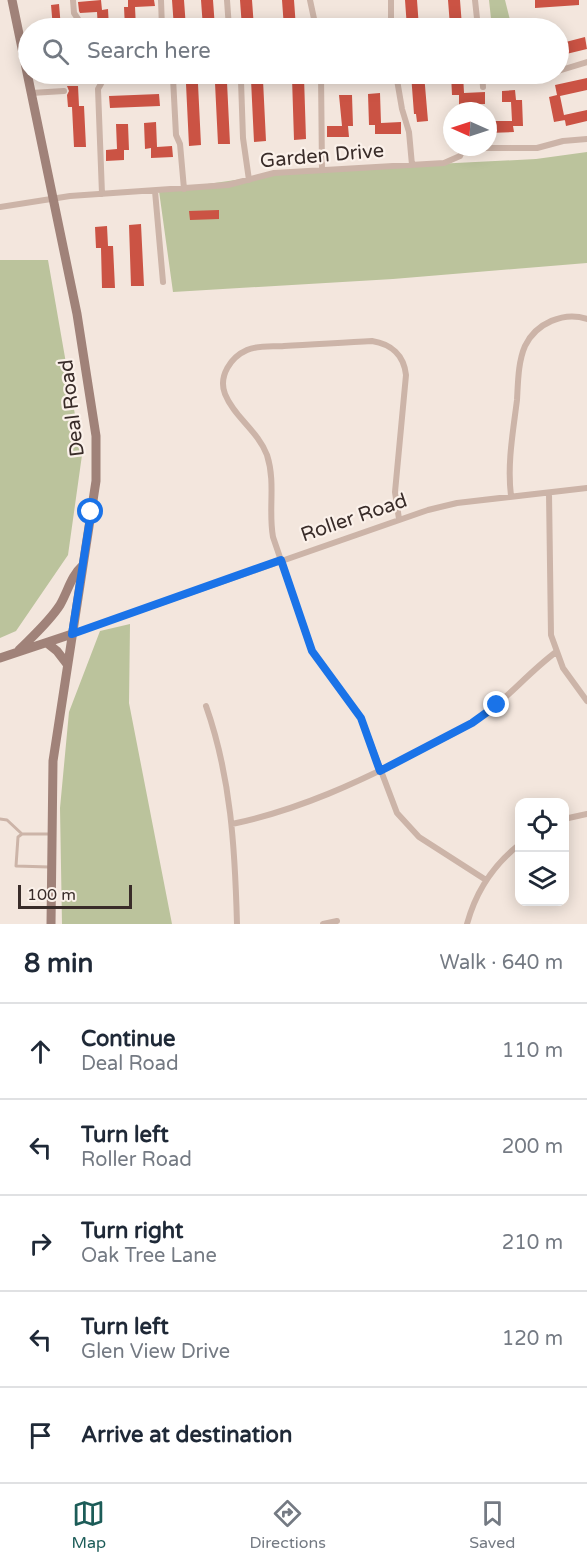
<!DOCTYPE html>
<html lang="en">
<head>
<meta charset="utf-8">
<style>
  body { margin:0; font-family:"Varela Round",sans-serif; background:#f6f6f7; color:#1f2937 }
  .controls { position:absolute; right:18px; bottom:18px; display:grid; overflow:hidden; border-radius:12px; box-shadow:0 3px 15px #0003 }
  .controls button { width:54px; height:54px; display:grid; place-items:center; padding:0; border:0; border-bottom:2px solid #e0e1e3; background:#fff; color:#1f2937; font:30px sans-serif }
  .compass { position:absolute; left:443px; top:102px; width:54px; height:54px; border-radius:50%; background:#fff; box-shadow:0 3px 15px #0003; rotate:273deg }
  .scale { position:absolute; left:18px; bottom:15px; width:114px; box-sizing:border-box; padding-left:6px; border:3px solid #392c29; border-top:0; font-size:16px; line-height:21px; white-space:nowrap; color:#392c29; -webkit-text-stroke:4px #fbf1ea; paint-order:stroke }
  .stop { position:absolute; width:18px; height:18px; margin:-14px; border:4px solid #1a73e8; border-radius:50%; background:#fff }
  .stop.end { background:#1a73e8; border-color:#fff; box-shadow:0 2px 6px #0008 }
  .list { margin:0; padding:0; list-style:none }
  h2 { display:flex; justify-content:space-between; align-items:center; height:78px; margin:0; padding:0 24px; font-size:26px }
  h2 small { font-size:20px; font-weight:400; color:#747a83 }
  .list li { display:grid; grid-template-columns:39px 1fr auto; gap:18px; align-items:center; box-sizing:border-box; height:96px; padding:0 24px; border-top:2px solid #e0e1e3 }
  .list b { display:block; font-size:22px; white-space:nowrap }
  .list p { margin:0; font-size:20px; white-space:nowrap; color:#747a83 }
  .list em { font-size:20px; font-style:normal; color:#747a83 }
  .icon { flex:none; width:33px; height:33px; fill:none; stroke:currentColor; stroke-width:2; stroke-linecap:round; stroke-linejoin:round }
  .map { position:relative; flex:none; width:587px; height:924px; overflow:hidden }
  .search { position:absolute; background:#fff; box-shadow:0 3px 15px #0003; left:18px; right:18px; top:18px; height:66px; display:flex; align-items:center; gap:15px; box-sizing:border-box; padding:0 21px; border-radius:33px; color:#747a83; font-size:22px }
  .sheet { height:558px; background:#fff }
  nav { display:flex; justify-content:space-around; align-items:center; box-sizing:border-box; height:84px; border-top:2px solid #e0e1e3; background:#fff; font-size:16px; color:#747a83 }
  nav a { display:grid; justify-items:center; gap:3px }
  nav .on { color:#1c5c58 }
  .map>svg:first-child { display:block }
</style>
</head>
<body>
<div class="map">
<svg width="587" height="924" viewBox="0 0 587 924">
  <rect width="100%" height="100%" fill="#f3e6dd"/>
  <path fill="#bbc39c" d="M489,0h16l7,28h-20z
    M587,152v111l-194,16 -220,13 -14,-101 138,-20 239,-12z
    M0,260h48l34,195 -14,100 -52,76 -16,7z
    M130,624l-1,79 43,221h-110l-2,-116 9,-96 31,-81z"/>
  <path fill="#cb5344" d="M101,0l1,10 6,-1 1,19h-11l-1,-16 -17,1 -1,-2 -1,-9z
    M128,0h26l1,6 -20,1 1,21h-11l-1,-21h4z
    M172,0h12l2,28h-12z
    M201,0h12l2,28h-12z
    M240,0h12l2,28h-12z
    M282,0h12l2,28h-12z
    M405,0h12l2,28h-12z
    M448,0h12l2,26h-12z
    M535,0h44v5l-44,3z
    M59,4l2,24h-8l-2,-23z
    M585,37l2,12 -29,7v-12z
    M411,74h13l4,47 -11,1 -1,-8h-2z
    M451,74h12l1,19 21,-1v12l-26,1v-10h-7z
    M304,77l2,62 -12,1 -2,-62z
    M587,78v12l-27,6 5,24 -11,2 -5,-25 8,-2 -2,-10z
    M251,80h12l3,61 -12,1z
    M227,82l3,62h-12l-3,-61z
    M186,84h12l3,61 -12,1z
    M67,86h11l1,20h5l2,41h-12l-2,-40h-4l-1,-12 2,-4z
    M515,90l1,10h6l1,26h-10l1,6 -26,1v-12h24l-1,-19h-9v-11z
    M380,93l1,30 20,-1v12h-26v-9h-6l-1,-31z
    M159,94l1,12 -50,2 -1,-12z
    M339,95h13l1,31h-5l1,11h-22v-11h15z
    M587,110v11l-21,5 -2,-11z
    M156,122l1,25 15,-1 1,11 -22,1v-10l-6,1 -1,-26z
    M116,124h12l1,26h-5v10l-18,1v-11l11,-1z
    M219,210v9l-29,1 -1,-9z
    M141,224l3,62h-13l-2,-61z
    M107,226l1,20h5l2,42h-13l-1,-40h-5l-1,-21z"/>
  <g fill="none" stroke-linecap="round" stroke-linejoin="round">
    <path stroke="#ccb4a8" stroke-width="3" d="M0,819l7,1 15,14h28
      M22,834l-4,3 -2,29 33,1"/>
    <path stroke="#ccb4a8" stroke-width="6" d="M73,0l1,13 4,6 2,9
      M161,0l1,28
      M227,0l2,28
      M310,0l6,28
      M475,0l3,28
      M391,28v-28
      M558,71l29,-9
      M85,74v2
      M321,74l1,96
      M396,74l6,35 7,23 3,33
      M482,74l1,13
      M483,77l25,-3
      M241,81l2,57 6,42
      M31,93l33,-2
      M155,191l8,91
      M102,194l-4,-105 4,-7 5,-3 63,-3 3,2 3,57 4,9 4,45
      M0,207l70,-11 158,-11 46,-12 170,-10 16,-7 3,-7 3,-1h71l26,-7 24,-2
      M549,493l2,142 12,33 24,33
      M511,496c-4,-32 2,-64 6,-96 1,-17 1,-38 8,-54 11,-23 39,-35 62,-27
      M399,519l-4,-27 11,-117c-2,-20 -15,-31 -34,-34 -30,2 -59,3 -88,5 -11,1 -26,-1 -37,4 -16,7 -29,26 -22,44 9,23 33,37 42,61 9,28 1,55 6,82l39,114 49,67 36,95 22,24 67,43
      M72,634l356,-124 29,-7 130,-15
      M206,706c25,71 29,143 31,218
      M564,819l23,-5
      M232,824c67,-14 127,-42 187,-73 20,-11 42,-20 61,-33 27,-19 49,-46 76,-66
      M323,924l14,-3
      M467,924c9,-33 26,-59 53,-80"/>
    <path stroke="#a08279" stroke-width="9" d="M12,0l65,314 19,122v45l-43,280 -2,163
      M47,643l10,8 10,13
      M19,650c14,-14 30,-28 41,-45 8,-14 11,-29 23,-40
      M0,658l72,-24"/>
  </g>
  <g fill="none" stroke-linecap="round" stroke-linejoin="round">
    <path stroke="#1a73e8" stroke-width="8" d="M91,512l-19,122 209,-74 31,91 49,67 19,53 92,-48 25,-18"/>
  </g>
  <g text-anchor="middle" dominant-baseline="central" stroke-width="4.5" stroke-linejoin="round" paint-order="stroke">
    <g font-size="20" fill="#392c29" stroke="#fbf1ea">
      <text transform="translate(322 156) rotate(-5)">Garden Drive</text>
      <text transform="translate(72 408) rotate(-97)">Deal Road</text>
      <text transform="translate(354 518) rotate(-19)">Roller Road</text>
    </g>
  </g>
</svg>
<div class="controls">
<button><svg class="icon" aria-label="locate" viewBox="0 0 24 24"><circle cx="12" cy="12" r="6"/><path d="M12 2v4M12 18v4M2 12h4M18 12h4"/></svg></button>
<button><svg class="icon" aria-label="layers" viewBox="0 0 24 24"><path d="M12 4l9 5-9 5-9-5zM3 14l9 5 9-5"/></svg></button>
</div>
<svg class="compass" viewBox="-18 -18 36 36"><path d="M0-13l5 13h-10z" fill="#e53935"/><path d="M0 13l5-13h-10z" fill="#747a83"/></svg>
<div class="scale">100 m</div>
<div class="stop" style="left:91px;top:512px"></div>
<div class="stop end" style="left:497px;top:705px"></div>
<div class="search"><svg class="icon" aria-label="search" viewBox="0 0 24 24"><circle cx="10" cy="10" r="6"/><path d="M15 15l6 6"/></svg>Search here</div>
</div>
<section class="sheet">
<h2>8 min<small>Walk · 640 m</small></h2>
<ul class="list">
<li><svg class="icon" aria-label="ahead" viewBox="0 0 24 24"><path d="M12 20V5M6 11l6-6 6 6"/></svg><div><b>Continue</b><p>Deal Road</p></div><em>110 m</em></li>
<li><svg class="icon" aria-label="left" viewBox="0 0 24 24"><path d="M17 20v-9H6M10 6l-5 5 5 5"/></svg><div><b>Turn left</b><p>Roller Road</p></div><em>200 m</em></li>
<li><svg class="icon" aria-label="right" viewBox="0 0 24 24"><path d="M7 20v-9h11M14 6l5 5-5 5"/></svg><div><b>Turn right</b><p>Oak Tree Lane</p></div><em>210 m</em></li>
<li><svg class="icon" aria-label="left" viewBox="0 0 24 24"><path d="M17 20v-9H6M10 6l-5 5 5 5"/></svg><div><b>Turn left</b><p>Glen View Drive</p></div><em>120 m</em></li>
<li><svg class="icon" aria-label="arrive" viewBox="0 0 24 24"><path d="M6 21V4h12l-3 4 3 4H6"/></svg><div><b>Arrive at destination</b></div></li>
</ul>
</section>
<nav>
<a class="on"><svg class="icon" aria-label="map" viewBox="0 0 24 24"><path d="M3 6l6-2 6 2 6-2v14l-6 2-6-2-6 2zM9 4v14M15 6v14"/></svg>Map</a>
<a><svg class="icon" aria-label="directions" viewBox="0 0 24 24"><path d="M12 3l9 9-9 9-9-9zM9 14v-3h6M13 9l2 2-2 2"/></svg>Directions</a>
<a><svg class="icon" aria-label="saved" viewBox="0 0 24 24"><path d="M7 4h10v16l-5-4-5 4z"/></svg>Saved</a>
</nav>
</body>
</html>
